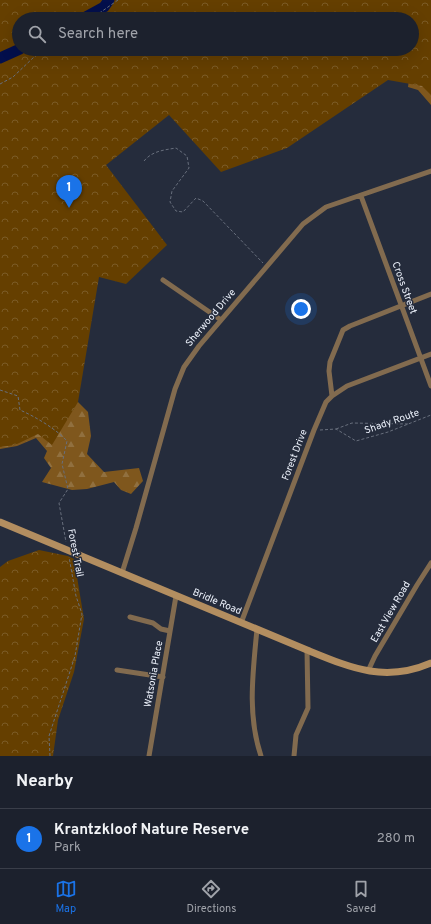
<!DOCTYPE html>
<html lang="en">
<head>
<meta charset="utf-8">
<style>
  body { margin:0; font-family:Overpass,sans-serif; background:#292e39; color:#f1f3f6 }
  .you { position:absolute; left:301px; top:309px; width:14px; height:14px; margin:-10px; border:3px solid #fff; border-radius:50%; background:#1a73e8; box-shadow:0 0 0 6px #1a73e833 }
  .badge { display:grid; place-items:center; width:26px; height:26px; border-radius:50%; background:#1a73e8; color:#fff; font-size:13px; font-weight:700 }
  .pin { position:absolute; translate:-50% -33px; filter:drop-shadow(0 1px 2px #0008) }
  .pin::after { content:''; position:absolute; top:21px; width:14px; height:12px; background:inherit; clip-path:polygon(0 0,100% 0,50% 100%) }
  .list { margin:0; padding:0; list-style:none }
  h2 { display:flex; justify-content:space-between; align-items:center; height:52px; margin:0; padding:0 16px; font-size:17px }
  h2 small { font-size:13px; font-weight:400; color:#a0a3aa }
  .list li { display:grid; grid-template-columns:26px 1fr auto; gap:12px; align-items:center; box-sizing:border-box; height:60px; padding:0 16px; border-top:1px solid #3a3e49 }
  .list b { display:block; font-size:15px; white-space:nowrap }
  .list p { margin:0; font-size:13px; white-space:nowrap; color:#a0a3aa }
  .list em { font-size:13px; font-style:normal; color:#a0a3aa }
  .icon { flex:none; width:22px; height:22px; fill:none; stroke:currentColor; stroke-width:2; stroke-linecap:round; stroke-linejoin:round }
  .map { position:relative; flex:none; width:431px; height:756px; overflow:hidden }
  .search { position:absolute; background:#1c212d; box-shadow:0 4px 16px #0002; left:12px; right:12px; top:12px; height:44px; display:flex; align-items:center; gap:10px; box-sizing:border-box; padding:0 14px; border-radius:22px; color:#a0a3aa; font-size:15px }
  .sheet { height:112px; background:#1c212d }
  nav { display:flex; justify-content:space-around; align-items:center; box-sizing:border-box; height:56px; border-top:1px solid #3a3e49; background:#1c212d; font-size:11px; color:#a0a3aa }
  nav a { display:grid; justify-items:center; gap:2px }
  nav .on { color:#1a73e8 }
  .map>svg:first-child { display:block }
</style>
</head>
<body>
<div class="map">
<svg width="431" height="756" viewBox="0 0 431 756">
  <defs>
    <pattern id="forest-firs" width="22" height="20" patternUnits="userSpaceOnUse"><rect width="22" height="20" fill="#7f571d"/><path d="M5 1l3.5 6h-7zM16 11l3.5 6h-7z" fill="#91703f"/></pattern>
    <pattern id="park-crowns" width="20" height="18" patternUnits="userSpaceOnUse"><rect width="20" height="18" fill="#653f00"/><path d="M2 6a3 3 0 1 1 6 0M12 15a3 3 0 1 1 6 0" fill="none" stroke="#7b5b26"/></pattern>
  </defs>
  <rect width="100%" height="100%" fill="#252c3c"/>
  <path fill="url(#forest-firs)" d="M431,49v56l-13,-15 -10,-3 3,-22z
    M0,362l70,32 18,18 3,24 -4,18 17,18 35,-4 4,13 -12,13 -10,-4 -7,-8 -27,7 -15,1 -30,-8 9,-14 -7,-10 3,-7 -11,-13 -19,8 -17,3z"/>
  <path fill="url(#park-crowns)" fill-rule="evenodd" d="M0,0h431v95l-9,-9 -34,-6 -101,68 -66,24 -52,-57 -63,50 61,80 -41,39 -27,-7 -21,125 -26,43 -14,-11 -23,11 -15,2zM19,19h393v30h-393z
    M39,550l29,6 6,3 10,60 -10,53 -16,48 -5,36h-53v-189l8,-6z"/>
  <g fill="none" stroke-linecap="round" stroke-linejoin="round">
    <path stroke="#030f4c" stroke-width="11" d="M82,19l22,-12 5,-7
      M0,58l20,-9"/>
    <path stroke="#686f7d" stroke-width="1" stroke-dasharray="3 2" stroke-linecap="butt" d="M91,19l27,-19
      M0,84l13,-7 21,-20 12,-8
      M144,161c8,-10 20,-11 32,-13l11,8 2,12 -17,23 -2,11 6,9 7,1 13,-14 7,3 60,62
      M0,390l18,6 2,14c16,7 36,19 47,31l-5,23 6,25 -9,14 7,39
      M336,429l16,-6 56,1
      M320,430l16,-1 20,12 32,-9 43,-17
      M50,756l-1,-20 26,-80 7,-42 -6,-18 -7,-39"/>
    <path stroke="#826b4f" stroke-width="5" d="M361,196l70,190
      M163,280l58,40
      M332,396l-3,-25 1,-9 11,-27 2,-5 7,-4 81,-32
      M122,573l14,-45 39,-139 9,-22 15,-21 104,-122 23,-17 105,-36
      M130,617l23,6 8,6 9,2
      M241,623l73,-193 12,-28 6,-6 15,-10 84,-32
      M257,629c-4,43 -10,86 4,127
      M117,670l46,7
      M368,671l7,-15 42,-71 14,-22
      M149,756l27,-160
      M294,756l2,-21 12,-27 -1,-58"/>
    <path stroke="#b38e60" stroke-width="7" d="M0,522l307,128c44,18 78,33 124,13"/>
  </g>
  <g text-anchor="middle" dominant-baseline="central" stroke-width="3" stroke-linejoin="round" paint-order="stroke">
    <g font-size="10" fill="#edf2fc" stroke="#252c3c">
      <text transform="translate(404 288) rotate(70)">Cross Street</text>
      <text transform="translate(211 318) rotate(-50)">Sherwood Drive</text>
      <text transform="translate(392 422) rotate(-19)">Shady Route</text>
      <text transform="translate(295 455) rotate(-69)">Forest Drive</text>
      <text transform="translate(75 553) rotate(79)">Forest Trail</text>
      <text transform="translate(217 602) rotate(23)">Bridle Road</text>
      <text transform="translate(391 612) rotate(-60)">East View Road</text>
      <text transform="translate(154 674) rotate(-80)">Watsonia Place</text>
    </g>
  </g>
</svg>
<div class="you"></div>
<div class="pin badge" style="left:69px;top:208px">1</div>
<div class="search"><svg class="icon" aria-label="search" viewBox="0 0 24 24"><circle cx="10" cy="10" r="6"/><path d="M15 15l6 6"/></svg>Search here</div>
</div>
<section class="sheet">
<h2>Nearby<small></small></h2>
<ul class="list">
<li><span class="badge">1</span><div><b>Krantzkloof Nature Reserve</b><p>Park</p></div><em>280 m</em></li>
</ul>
</section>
<nav>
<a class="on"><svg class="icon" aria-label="map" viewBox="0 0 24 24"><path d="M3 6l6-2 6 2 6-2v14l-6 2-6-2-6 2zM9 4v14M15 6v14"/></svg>Map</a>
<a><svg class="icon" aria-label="directions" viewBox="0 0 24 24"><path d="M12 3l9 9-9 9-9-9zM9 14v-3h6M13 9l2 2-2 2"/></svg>Directions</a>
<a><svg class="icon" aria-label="saved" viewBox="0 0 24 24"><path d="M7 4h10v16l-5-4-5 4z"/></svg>Saved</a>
</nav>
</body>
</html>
